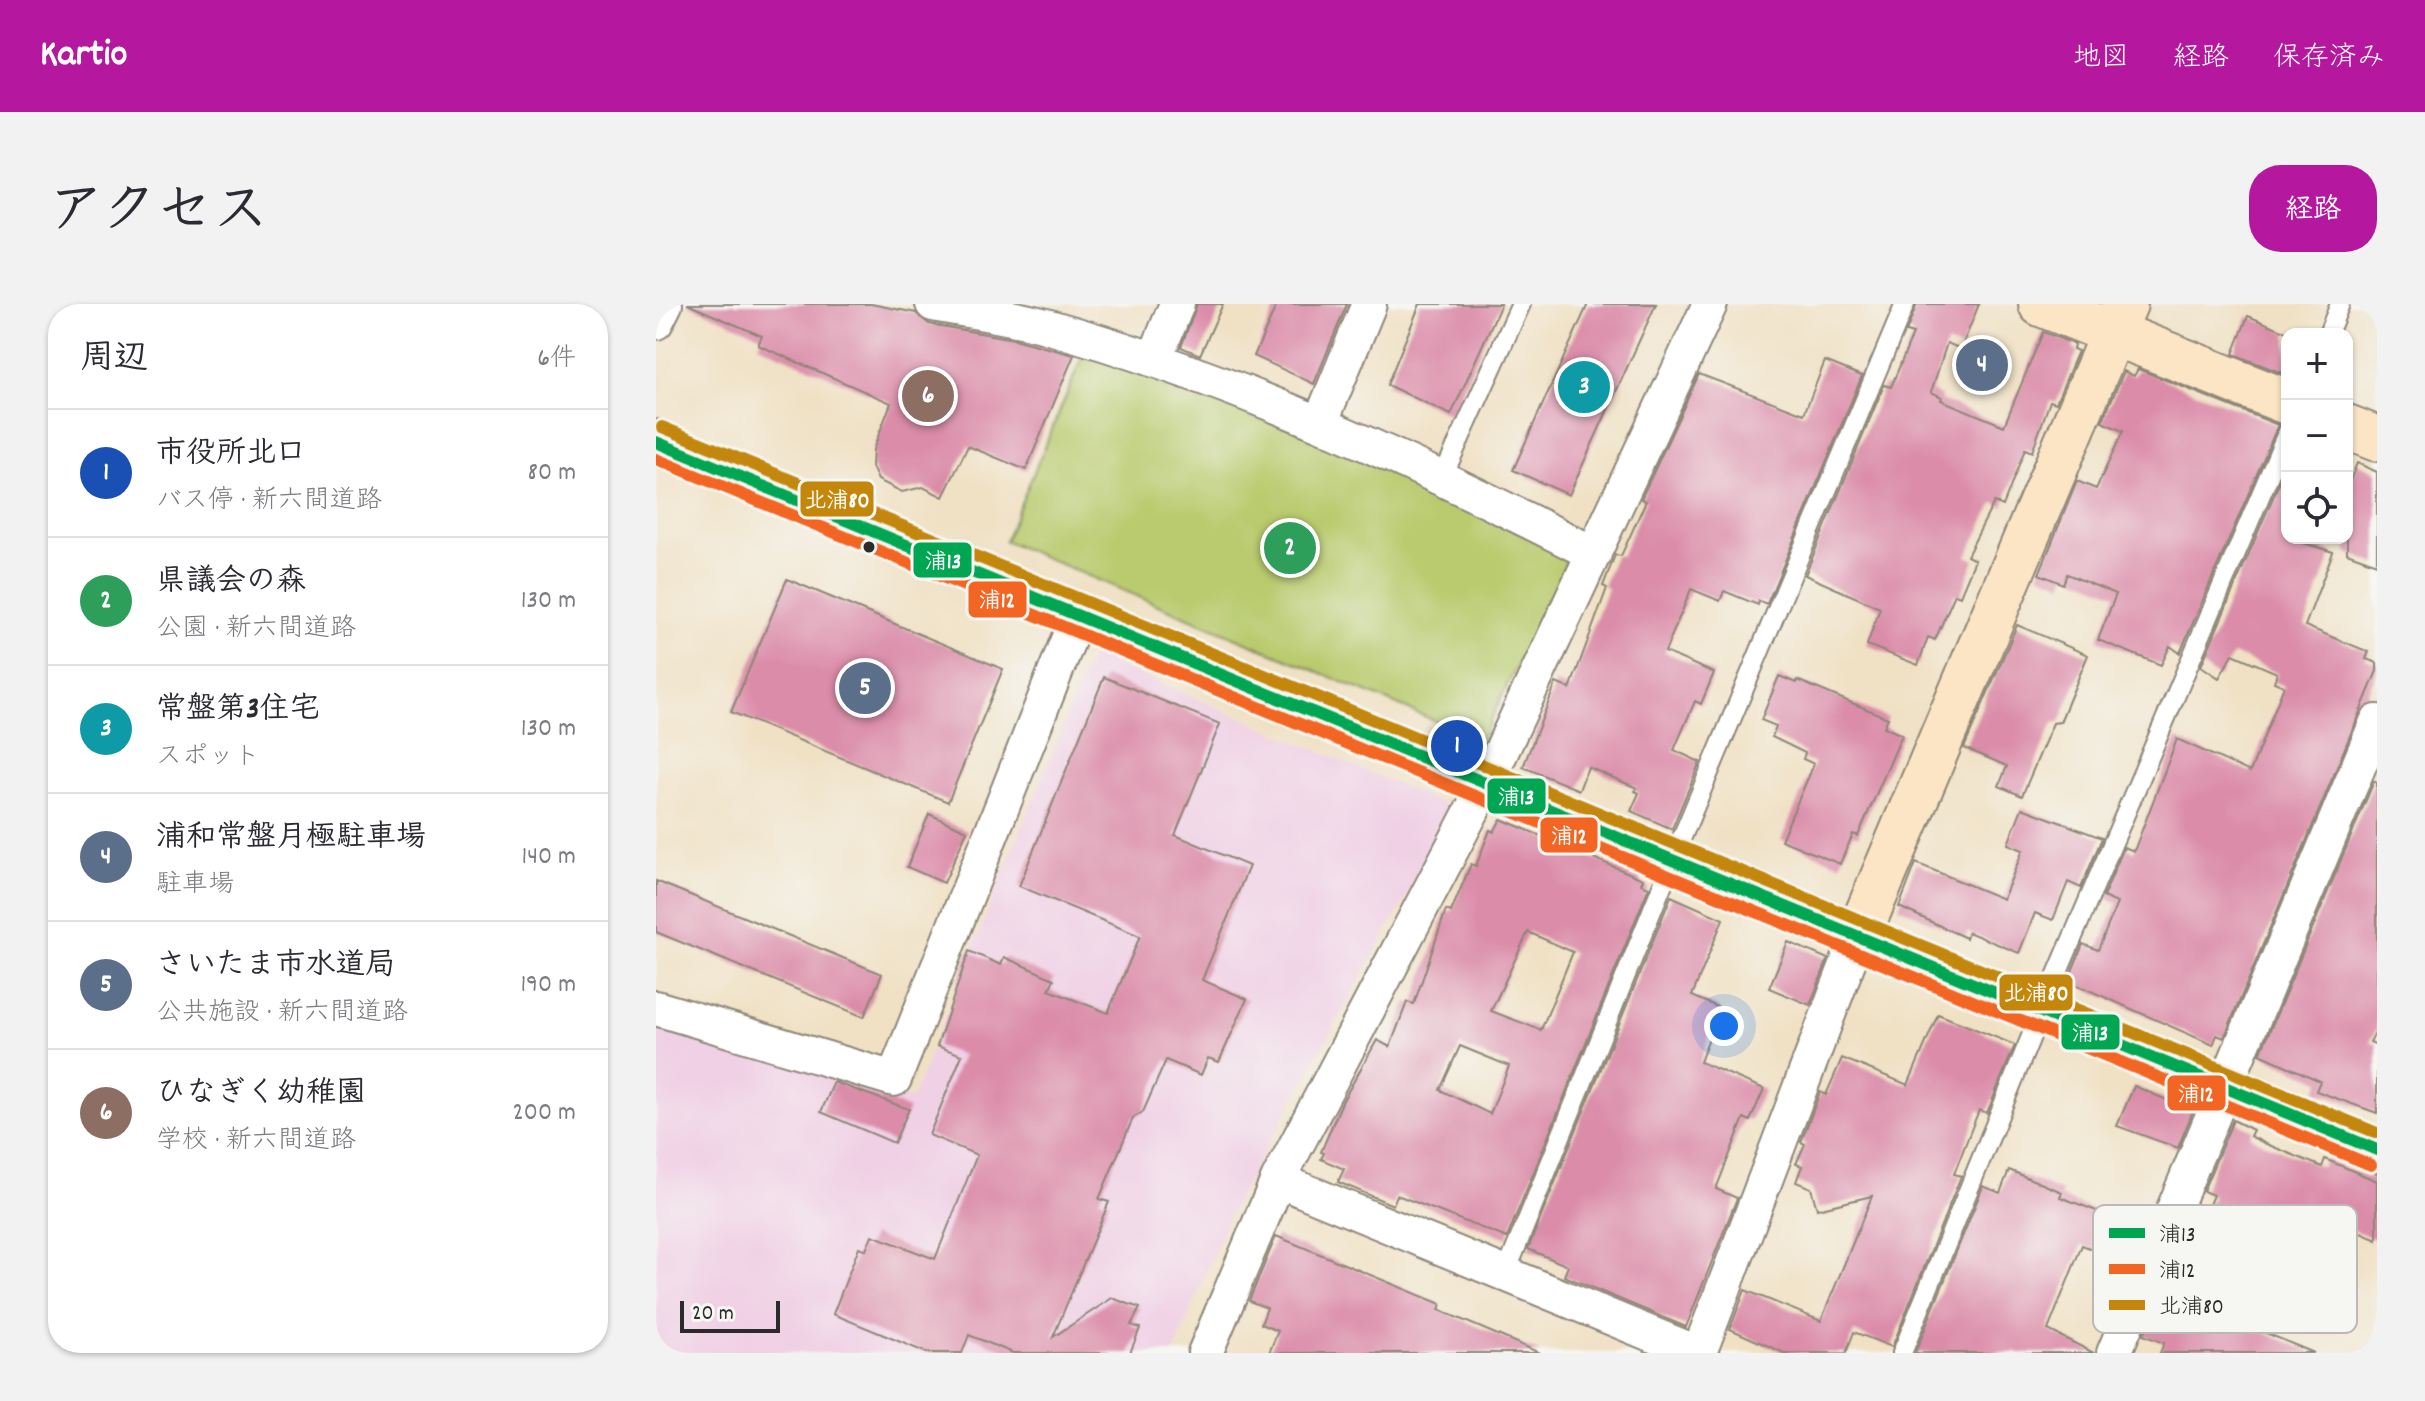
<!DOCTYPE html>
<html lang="ja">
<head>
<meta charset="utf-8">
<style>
  body { margin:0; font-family:Dekko,"Klee One",sans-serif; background:#f2f2f3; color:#2b2b33 }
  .controls { position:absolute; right:24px; top:24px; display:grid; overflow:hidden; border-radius:16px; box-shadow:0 2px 6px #0004 }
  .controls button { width:72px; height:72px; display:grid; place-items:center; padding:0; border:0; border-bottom:2px solid #e1e1e2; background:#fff; color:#2b2b33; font:40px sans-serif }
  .scale { position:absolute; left:24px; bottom:20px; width:100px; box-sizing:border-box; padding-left:8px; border:4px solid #2b2b2b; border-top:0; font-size:22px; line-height:28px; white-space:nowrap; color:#2b2b2b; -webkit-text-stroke:6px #f6f6f2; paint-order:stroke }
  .you { position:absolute; left:1068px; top:722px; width:28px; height:28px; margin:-20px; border:6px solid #fff; border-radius:50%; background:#1a73e8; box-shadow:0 0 0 12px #1a73e833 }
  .badge { display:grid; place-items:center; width:52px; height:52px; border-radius:50%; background:#b5179e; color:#fff; font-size:26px; font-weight:700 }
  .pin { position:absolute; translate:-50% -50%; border:4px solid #fff; box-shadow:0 2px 8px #0006 }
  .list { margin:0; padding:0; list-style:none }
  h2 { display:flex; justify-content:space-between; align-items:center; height:104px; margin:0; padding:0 32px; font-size:34px }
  h2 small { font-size:26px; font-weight:400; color:#7c7c81 }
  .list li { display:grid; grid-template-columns:52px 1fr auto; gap:24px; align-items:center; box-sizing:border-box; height:128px; padding:0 32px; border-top:2px solid #e1e1e2 }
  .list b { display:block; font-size:30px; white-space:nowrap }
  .list p { margin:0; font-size:26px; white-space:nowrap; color:#7c7c81 }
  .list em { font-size:26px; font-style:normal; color:#7c7c81 }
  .icon { flex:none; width:44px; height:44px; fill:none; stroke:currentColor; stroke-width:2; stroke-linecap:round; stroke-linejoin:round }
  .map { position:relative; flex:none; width:1721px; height:1049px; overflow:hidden; border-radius:32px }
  header { display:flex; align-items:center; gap:48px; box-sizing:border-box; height:112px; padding:0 40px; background:#b5179e; color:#fff }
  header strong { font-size:38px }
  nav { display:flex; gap:44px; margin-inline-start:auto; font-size:28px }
  .intro { display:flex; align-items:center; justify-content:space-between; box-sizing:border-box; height:192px; padding:0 48px }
  h1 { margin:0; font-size:56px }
  .button { padding:20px 36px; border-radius:32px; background:#b5179e; color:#fff; font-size:28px; font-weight:700 }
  main { display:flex; gap:48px; padding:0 48px }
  aside { flex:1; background:#fff; border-radius:32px; box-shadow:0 2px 6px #0004 }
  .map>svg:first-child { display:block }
</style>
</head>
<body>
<header>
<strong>Kartio</strong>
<nav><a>地図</a><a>経路</a><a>保存済み</a></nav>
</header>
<div class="intro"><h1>アクセス</h1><a class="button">経路</a></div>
<main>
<aside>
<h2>周辺<small>6件</small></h2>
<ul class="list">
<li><span class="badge" style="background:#1a4fb4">1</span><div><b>市役所北口</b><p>バス停 · 新六間道路</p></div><em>80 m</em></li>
<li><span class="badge" style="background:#2e9e5b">2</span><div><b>県議会の森</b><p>公園 · 新六間道路</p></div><em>130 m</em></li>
<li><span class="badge" style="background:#0f9aa8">3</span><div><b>常盤第3住宅</b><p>スポット</p></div><em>130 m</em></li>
<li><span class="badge" style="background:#5c6f8a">4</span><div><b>浦和常盤月極駐車場</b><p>駐車場</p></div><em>140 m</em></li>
<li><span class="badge" style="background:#5c6f8a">5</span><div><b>さいたま市水道局</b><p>公共施設 · 新六間道路</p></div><em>190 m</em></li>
<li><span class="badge" style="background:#8d6e63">6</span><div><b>ひなぎく幼稚園</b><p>学校 · 新六間道路</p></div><em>200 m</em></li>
</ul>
</aside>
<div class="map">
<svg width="1721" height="1049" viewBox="0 0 1721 1049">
  <rect width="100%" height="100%" fill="#f6f6f2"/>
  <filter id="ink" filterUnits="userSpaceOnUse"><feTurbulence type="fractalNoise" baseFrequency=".0125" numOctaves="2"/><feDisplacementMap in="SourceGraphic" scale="16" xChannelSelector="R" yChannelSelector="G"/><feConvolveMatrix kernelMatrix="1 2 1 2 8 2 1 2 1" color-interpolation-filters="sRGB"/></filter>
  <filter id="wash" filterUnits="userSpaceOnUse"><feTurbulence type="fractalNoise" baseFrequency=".006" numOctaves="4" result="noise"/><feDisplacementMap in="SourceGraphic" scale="32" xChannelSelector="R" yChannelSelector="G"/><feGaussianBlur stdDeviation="1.8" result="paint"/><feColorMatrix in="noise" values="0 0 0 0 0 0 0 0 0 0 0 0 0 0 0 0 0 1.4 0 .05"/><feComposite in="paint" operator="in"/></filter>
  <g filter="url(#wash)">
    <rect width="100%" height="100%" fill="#f0e1c5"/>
    <path fill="#f0d0e5" d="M436,350l363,155 -225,404 -56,140h-518v-329l256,75z"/>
    <path fill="#b9cb6e" stroke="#727b4c" stroke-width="2" d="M429,47l102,29 383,175 -89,185 -476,-199z"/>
    <g id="blocks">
      <path fill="#db8ca9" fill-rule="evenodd" d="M31,0h184l45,9 13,11 85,15 60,16 -48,115 -58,-24 -25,51 -20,-10 -21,5 -24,-12 -6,-13 1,-17 18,-47 -133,-58 4,-9z
        M541,0h26l-23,51 -19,-8z
        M621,0h70l-33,80 -60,-28z
        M764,0h81l-50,111 -64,-30z
        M932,0h68l-87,191 -56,-25z
        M1261,0h62l-18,45 -14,-6 -16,49 11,5 -1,3 63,26 39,-94 31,12 -1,5 5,2 -22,52 -6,-2 -18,51 -7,-3 -22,57 -9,-4 -27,54 8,4 -15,36 -5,-2 -20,46 -7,-3 -10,28 -51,-20 13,-37 -75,-33 79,-190 7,2 22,-53 -7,-2z
        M1592,12l39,16v43l-54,-21z
        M1169,57l37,15 -95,228 -8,-3 -1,4 -34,-14 -4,10 -29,-12 -26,63 49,21 -13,31 -6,-3 -21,49 26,12 -28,67 -41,-18 8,-18 -4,-2 2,-3 -49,-21 -9,23 -56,-23 33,-84 14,6 37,-101 -4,-2 12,-31 6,1 25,-55 -5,-2 58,-125 105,40z
        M1482,65l140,56 -98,228 -10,-7 -9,19 -63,-25 18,-46 -49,-20 -4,10 -24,-10 38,-93 19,8 27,-58 -21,-9 22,-51 10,5z
        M1701,159l20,9v92l-30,-11v-65z
        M1631,160v74l46,14 -28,74 64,26 -3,7 11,4v8l-153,367 -7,-3 -4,10 -145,-64 15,-37 15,6 19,-47 -14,-6 21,-50 10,4 43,-112 73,33 34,-86 -10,-4 3,-9 -44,-19 -14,24 -18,-12z
        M131,275l216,90 -55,133 -217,-90z
        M1361,321l71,30 -28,67 -7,1 -31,73 -23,-10 8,-20 -43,-18z
        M1123,372l17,7 1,-3 91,38 -4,9 18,8 -44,101 -5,-2 -13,30 -59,-24 33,-76 -11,-5 2,-6 -33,-16 4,-11 -15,-6z
        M448,373l116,47 -45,111 74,31 -47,114 45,19 -28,63 -11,-4 -7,17 -35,-15 -23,52 -10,6 -34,81 10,3 -56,135 59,-39 28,10 -9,17 9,3 -10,25h-117l-44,-18 -7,18h-35l-94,-39 26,-67 7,3 6,-15 63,24 42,-104 -48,-20 33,-80 -25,-9 32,-95 32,14 3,-8 50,22 -5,11 59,23 32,-77 -121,-50z
        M1718,477l3,2v246l-7,13 7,3v68l-61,-22 4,-10 -60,-27z
        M1366,504l80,30 -21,50 -13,-6 -15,38 -18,-7 -16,40 -51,-21 -2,6 -67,-31 17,-44 87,36 20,-49 -15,-6z
        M273,510l38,17 -23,52 -37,-16z
        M845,515l142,60 -2,5 8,3 -142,351 -110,-43 -4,10 -55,-23 6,-13 -23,-10 3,-6 -3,-1 21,-50 35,-62 13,7 17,-45 7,2 32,-94 5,2 20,-48 5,2 14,-36 4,2zM872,628l45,20 -32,78 -50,-19zM804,742l49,20 -19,48 -50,-24z
        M0,577l226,93 -18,43 -208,-85z
        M1015,592l52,23 -31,77 28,12 -20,54 64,27 -14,32 -6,-3 -28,71 21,9 -51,129 -122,-51 4,-10 -40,-17z
        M1132,638l40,17 -18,46 -41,-17z
        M1282,710l77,31 -28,68 -8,-3 -6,15 -19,49 7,2 -69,171 -38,-15 -8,21h-62l-54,-24 15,-39 76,31 51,-125 -55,13 -6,-21 -15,-6 6,-16 -6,-2 9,-20 -4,-2 19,-50 6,3 16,-37 66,27z
        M178,778l75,27 -15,34 -73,-31z
        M1478,782l59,25 -15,37 -61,-22z
        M1577,816l20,10 -3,6 14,7 58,24 3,-8 52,22v59l-59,-25 -26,56 -17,-8 -26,63 65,27h-154l4,-10 -21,-8 31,-74 10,4 29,-70 -10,-4z
        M1353,866l53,22 -2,5 63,24 -13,35 -28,-11 -34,85 46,23h-179l68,-167 17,7z
        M620,932l165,68 -2,6 101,43h-271l9,-22 -17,-7 6,-16 -18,-7z"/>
    </g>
  </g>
  <g filter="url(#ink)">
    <use href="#blocks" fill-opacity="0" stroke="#8e8678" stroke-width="2"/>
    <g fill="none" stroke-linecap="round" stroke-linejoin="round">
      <defs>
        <path id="lane" d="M1672,30l12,-30
          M787,172l78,-172
          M849,971l167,-414 233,-557
          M1246,1049l139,-341 246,-579"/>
        <path id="street" d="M277,0c37,7 76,12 113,22 192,54 371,137 548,228
          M0,18l9,-18
          M499,54l22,-54
          M665,117l48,-117
          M0,704l238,71 184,-464
          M622,876l419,173
          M549,1049l73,-173 208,-396 224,-480
          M1043,1049l159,-417
          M1458,1049l263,-631"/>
        <path id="secondary" d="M1385,0l246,98
          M1691,123l30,12
          M1202,632l267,-632"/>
        <path id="primary" d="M0,138l1721,708"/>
      </defs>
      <use href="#lane" stroke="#8e8678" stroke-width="22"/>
      <use href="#street" stroke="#8e8678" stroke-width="38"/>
      <use href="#secondary" stroke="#8e8678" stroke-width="48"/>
      <use href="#primary" stroke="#8e8678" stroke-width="48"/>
      <use href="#lane" stroke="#fff" stroke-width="18"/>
      <use href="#street" stroke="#fff" stroke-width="34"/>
      <use href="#secondary" stroke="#fce5c4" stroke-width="44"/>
      <use href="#primary" stroke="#f8bf6c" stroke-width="44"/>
      <defs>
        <path id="bus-1" d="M0,138l1721,708"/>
        <path id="bus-2" d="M0,155l1715,706"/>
        <path id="bus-3" d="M6,123l1715,706"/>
      </defs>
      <use href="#bus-1" stroke="#f6f6f2" stroke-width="18"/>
      <use href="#bus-2" stroke="#f6f6f2" stroke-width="18"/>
      <use href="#bus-3" stroke="#f6f6f2" stroke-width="18"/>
      <use href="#bus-1" stroke="#00a651" stroke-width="12"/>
      <use href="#bus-2" stroke="#f26522" stroke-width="12"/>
      <use href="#bus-3" stroke="#c4870b" stroke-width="12"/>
    </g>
  </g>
  <circle fill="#2b2b2b" stroke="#f6f6f2" stroke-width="3" cx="213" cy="243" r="7"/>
  <rect x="1437" y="901" width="264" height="128" rx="12" fill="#f6f6f2" stroke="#b9b9b6" stroke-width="2"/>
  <rect x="1453" y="924" width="36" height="10" fill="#00a651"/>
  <rect x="1453" y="960" width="36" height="10" fill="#f26522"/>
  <rect x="1453" y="996" width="36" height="10" fill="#c4870b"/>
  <g font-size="22" fill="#2b2b2b">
    <text x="1503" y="937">浦13</text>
    <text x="1503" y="973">浦12</text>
    <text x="1503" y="1009">北浦80</text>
  </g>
  <g stroke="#f6f6f2" stroke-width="3">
    <rect x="143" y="176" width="76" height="38" rx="8" fill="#c4870b"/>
    <rect x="256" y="237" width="61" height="38" rx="8" fill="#00a651"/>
    <rect x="311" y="276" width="61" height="39" rx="8" fill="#f26522"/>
    <rect x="830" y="473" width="61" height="38" rx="8" fill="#00a651"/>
    <rect x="883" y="512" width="60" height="38" rx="8" fill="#f26522"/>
    <rect x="1342" y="669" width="76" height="39" rx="8" fill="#c4870b"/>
    <rect x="1404" y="709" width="61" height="38" rx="8" fill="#00a651"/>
    <rect x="1510" y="770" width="61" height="38" rx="8" fill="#f26522"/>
  </g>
  <g font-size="22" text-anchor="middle" font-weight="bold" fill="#fff">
    <text x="181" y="203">北浦80</text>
    <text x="287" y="264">浦13</text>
    <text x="341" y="303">浦12</text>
    <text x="860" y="500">浦13</text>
    <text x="913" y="539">浦12</text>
    <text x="1380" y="696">北浦80</text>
    <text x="1434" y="736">浦13</text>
    <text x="1540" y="797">浦12</text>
  </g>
</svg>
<div class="controls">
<button>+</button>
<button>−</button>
<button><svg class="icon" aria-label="locate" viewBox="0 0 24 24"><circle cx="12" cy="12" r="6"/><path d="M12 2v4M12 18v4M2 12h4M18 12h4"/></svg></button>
</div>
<div class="scale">20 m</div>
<div class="you"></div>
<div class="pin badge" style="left:801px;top:442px;background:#1a4fb4">1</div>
<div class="pin badge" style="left:634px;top:244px;background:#2e9e5b">2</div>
<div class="pin badge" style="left:928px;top:83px;background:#0f9aa8">3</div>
<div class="pin badge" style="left:1326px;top:61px;background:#5c6f8a">4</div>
<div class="pin badge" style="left:209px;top:384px;background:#5c6f8a">5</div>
<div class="pin badge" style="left:272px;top:92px;background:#8d6e63">6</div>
</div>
</main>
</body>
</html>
